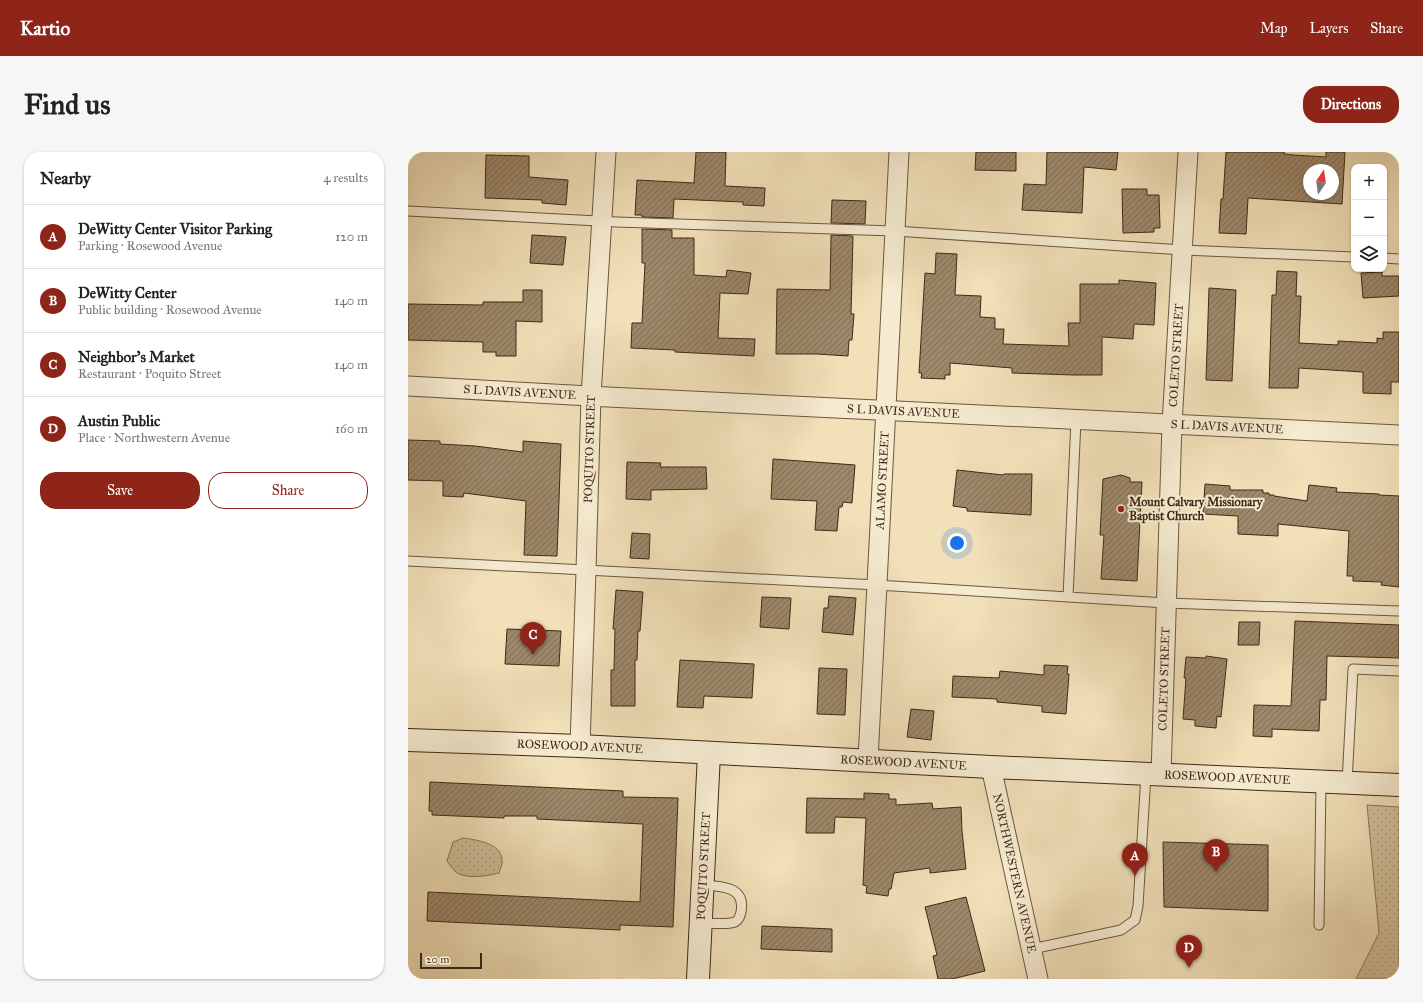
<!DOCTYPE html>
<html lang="en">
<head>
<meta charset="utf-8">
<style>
  body { margin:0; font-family:"IM FELL Great Primer",serif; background:#f6f6f6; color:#222 }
  .controls { position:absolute; right:12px; top:12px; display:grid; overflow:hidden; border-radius:8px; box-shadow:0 1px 3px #0004 }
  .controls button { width:36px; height:36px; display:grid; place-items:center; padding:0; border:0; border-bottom:1px solid #e0e0e0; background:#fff; color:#222; font:20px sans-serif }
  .compass { position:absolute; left:895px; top:12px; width:36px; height:36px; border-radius:50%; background:#fff; box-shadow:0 1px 3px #0004; rotate:13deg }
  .scale { position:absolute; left:12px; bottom:10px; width:62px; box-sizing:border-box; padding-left:4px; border:2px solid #3f2917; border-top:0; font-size:11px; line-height:14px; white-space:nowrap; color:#3f2917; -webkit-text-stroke:3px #f6ebd1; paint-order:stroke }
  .you { position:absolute; left:549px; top:391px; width:14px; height:14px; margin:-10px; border:3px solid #fff; border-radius:50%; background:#1a73e8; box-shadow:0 0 0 6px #1a73e833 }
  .badge { display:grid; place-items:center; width:26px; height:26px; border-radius:50%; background:#8f2418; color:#fff; font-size:13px; font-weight:700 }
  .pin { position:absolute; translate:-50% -33px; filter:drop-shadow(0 1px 2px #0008) }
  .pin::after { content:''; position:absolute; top:21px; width:14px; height:12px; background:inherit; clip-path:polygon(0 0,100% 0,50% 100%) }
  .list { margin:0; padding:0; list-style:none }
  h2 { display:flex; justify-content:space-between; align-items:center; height:52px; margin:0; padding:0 16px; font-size:17px }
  h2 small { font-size:13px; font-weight:400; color:#767676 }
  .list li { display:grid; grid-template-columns:26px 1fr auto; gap:12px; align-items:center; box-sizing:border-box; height:64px; padding:0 16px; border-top:1px solid #e0e0e0 }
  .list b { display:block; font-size:15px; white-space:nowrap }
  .list p { margin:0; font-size:13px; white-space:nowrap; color:#767676 }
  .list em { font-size:13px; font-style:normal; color:#767676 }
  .actions { display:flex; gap:8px; padding:12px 16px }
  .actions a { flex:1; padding:9px 0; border:1px solid #8f2418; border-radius:16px; text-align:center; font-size:14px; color:#8f2418 }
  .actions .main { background:#8f2418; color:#fff }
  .icon { flex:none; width:22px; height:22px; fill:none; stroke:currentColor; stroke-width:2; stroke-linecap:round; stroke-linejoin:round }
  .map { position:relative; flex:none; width:991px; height:827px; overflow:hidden; border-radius:16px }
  header { display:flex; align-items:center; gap:24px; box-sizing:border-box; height:56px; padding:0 20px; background:#8f2418; color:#fff }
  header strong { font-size:19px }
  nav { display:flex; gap:22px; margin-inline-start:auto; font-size:14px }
  .intro { display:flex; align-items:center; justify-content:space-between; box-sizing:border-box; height:96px; padding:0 24px }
  h1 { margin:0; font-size:28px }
  .button { padding:10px 18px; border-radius:16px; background:#8f2418; color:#fff; font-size:14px; font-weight:700 }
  main { display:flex; gap:24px; padding:0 24px }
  aside { flex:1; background:#fff; border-radius:16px; box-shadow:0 1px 3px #0004 }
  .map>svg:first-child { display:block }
</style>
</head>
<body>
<header>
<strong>Kartio</strong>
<nav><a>Map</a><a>Layers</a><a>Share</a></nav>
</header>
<div class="intro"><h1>Find us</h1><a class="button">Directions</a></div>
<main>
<aside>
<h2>Nearby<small>4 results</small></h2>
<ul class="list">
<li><span class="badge">A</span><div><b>DeWitty Center Visitor Parking</b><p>Parking · Rosewood Avenue</p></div><em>120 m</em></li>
<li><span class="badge">B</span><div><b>DeWitty Center</b><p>Public building · Rosewood Avenue</p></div><em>140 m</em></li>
<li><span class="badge">C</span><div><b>Neighbor's Market</b><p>Restaurant · Poquito Street</p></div><em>140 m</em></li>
<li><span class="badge">D</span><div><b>Austin Public</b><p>Place · Northwestern Avenue</p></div><em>160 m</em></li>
</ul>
<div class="actions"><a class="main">Save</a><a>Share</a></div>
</aside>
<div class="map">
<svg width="991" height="827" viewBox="0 0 991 827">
  <defs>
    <pattern id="park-dots" width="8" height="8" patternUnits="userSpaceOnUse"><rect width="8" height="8" fill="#d3c19d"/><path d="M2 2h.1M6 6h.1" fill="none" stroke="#b6a686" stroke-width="1.8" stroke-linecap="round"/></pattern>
    <pattern id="building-hatch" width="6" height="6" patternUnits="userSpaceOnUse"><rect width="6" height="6" fill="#9c886b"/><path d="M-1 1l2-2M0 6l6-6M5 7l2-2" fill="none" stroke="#816f57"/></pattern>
  </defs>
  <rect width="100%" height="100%" fill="#f1e0b8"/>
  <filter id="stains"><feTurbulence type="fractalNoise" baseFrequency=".005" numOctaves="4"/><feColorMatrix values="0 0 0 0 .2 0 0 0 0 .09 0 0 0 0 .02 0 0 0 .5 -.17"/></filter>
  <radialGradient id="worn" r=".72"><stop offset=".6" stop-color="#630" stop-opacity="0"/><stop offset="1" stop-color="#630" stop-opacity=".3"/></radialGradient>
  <path fill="url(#park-dots)" stroke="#89755a" d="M959,653l32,2v172h-43l23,-46z
    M55,686c14,2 38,5 39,22 1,4 -2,9 -3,13 -12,3 -35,7 -44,-2 -3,-3 -6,-7 -8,-10l6,-19z"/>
  <path fill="url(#building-hatch)" stroke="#3f2917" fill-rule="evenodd" d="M288,0h30l-1,34 40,2 -1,18 -21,-1v-3l-69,-3 -1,19 -31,-1v-2h-7l2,-35 57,3z
    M568,0h40v19l-41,-1z
    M639,0h71l-2,18 -32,-3 -2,46 -60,-3 2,-26 22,1z
    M818,0h58v2l10,1 32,2v-5h19l-3,52 -94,-6 -2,36 -27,-1 2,-34h2zM901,18h24v24h-24z
    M78,3l43,1v21l39,3 -2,25 -24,-2v-3l-57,-2z
    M714,37h25v6h12l1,33h-6v4l-31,1z
    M424,48l34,1 -1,23 -34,-1z
    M234,77l30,1v8h22v37l32,2 1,-7 24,3 -3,21 -28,-1 -2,45 37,1 -1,17 -79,-4v-2l-44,-2 1,-25h10l3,-60h-3z
    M124,83l34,2 -3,28 -33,-2z
    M423,83l22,1 -2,78h3l-2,26h-3l-1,16 -31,-2h-41l1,-65 53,1z
    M528,101l21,1 -2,41 26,1 -1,21 15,1v11h9l-1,15 66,2 -1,-23h12v-39h39v-4l37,3 -2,42 -20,-1 -1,15 -31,-2v38h-28l-62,-2v-5l-62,-5v12h-5v4l-24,-1 1,-5h-3l6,-100 10,1z
    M869,119l20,1 -1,24h5l-2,47 39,2v-4l39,2v-5l6,1v-7h16v50h-8v12l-28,-1v-21l-64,-4 -1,20h-29l3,-93h4z
    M974,120v4h17v20l-36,2 -2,-25z
    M801,136l27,2 -4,91 -26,-1z
    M115,138h19v32l-26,-1v35h-20v-4h-13v-10l-75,-2v-36l75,1v-3h40z
    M0,288l32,1v3l35,2 48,6v-11l38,3 -4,112 -33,-1 2,-54 -62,-8 -1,4 -20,-1v-15l-35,-1z
    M365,307l82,6 -3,38 -9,-1 -1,5h-3l-2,24 -22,-1 2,-29 -46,-2z
    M219,310l34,1 -1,4h46l1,22 -56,1v10l-25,-1z
    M549,318l46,5 1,-1h28l-1,41 -64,-4v-3l-14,-2z
    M713,323l9,3v4h12l-5,99 -36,-2 3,-44h-4l3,-56z
    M797,332l25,2v4h33v3h6v2h5v1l33,5 2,-16 28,3 -1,4 43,2v1l20,1v91l-18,-2 1,-3 -29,-1v-5h-6l2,-45 -71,-7v12l-40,-2v-18l-35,-2z
    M224,381l18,1 -1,25 -19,-1z
    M208,438l27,2 -3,39h-2l-1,29h-2v46h-24v-36h3l1,-41h-2z
    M421,444l27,2 -3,37 -31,-3 2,-24h4z
    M354,445l29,1 -2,31 -29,-2z
    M887,469l104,4v33l-72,-2 -1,44h-6l-1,31 -47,-2v8l-19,-1 1,-31 37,1z
    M831,470h21l-1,23h-21z
    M99,477l54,2 -2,35 -54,-2z
    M798,504l21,3 -6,58 -4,-1 -1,12 -21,-2v-6l-12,-1 3,-41h-2l2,-21 20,1z
    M272,508l74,4 -2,34 -48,-2 -1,12 -26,-1z
    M636,513l24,1 -1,8h2l-3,40 -24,-2v-6l-45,-4v-3l-45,-2 1,-21 46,2 1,-7 44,4z
    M411,516l28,1 -2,46 -28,-1z
    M503,557l23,2 -3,29 -24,-3z
    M22,630l193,9v6l55,1 -5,129 -53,-2v5l-193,-9 1,-29 212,10 3,-78 -106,-5v-3h-33v2l-72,-3v-4h-3z
    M456,641l25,1v5h7v6l36,-2 1,6 28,-2 1,24 4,38 -36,4v-5l-36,5 -3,16h-2l-1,7 -22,-3 1,-7 -4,-1 3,-67 -31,-1 -1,16h-28l1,-35 57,1z
    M755,690l105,3v66l-104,-4z
    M558,745l19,74 -33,8h-14l-5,-23 4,-1 -12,-48z
    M354,774l70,3v23l-71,-3z"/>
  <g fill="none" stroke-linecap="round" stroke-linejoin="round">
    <defs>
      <path id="lane" d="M0,59l209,11 278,9 288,19 171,7
        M976,106l15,1
        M0,409l469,24 289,18 233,8
        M660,445l8,-177
        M939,631l6,-114 46,2
        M293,771c9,0 26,2 34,-1 4,-2 5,-6 6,-10 5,-26 -21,-26 -38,-27
        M911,773l2,-143
        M624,797l89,-19 14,-10 3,-14 8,-132"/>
      <g id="street">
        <path id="s1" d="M0,234l200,11 791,38"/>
        <path id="s2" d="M172,594l6,-175 5,-175 15,-244"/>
        <path id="s3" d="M460,608l31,-608"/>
        <path id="s4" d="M583,615l47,212"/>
        <path id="s5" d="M753,623l11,-351 16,-272"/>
      </g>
      <g id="secondary">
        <path id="s6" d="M0,588l172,6 411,21 408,18"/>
        <path id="s7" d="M290,827l11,-226"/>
      </g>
    </defs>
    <use href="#lane" stroke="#6c573f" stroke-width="11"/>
    <use href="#street" stroke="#6c573f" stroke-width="21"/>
    <use href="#secondary" stroke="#3f2917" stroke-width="24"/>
    <use href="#lane" stroke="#f6ebd1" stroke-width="9"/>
    <use href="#street" stroke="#f6ebd1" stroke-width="19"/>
    <use href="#secondary" stroke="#f6ebd1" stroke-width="22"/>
  </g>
  <circle fill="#8f2418" stroke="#f6ebd1" stroke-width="1.5" cx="713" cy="357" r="4"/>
  <g text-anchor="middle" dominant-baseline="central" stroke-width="4" stroke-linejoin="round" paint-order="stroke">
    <g font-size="12" fill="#3f2917" stroke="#f6ebd1">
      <text stroke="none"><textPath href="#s5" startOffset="420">COLETO STREET</textPath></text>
      <text stroke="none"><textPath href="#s1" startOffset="112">S L DAVIS AVENUE</textPath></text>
      <text stroke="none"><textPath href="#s1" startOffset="496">S L DAVIS AVENUE</textPath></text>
      <text stroke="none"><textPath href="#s1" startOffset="820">S L DAVIS AVENUE</textPath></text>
      <text stroke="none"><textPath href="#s2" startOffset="297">POQUITO STREET</textPath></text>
      <text stroke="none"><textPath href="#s3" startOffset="280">ALAMO STREET</textPath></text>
      <text stroke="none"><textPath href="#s5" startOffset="96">COLETO STREET</textPath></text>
      <text stroke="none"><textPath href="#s6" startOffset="172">ROSEWOOD AVENUE</textPath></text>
      <text stroke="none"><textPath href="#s6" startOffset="496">ROSEWOOD AVENUE</textPath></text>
      <text stroke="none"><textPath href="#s6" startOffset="820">ROSEWOOD AVENUE</textPath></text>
      <text stroke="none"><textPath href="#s7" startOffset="113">POQUITO STREET</textPath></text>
      <text stroke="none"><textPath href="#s4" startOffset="109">NORTHWESTERN AVENUE</textPath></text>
    </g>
    <g font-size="12" font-weight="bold" fill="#3f2917" stroke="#f6ebd1" text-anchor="start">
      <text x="721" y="350">Mount Calvary Missionary<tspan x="721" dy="14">Baptist Church</tspan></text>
    </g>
  </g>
  <rect width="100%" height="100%" filter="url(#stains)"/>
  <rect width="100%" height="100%" fill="url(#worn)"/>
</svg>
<div class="controls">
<button>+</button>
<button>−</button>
<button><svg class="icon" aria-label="layers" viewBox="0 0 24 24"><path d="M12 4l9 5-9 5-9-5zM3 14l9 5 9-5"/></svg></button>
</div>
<svg class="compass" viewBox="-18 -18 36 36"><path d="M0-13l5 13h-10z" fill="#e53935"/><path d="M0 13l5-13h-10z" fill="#767676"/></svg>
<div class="scale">20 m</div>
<div class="you"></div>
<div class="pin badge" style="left:727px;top:724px">A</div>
<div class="pin badge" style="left:808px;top:720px">B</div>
<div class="pin badge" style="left:125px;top:503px">C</div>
<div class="pin badge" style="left:781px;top:816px">D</div>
</div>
</main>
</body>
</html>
